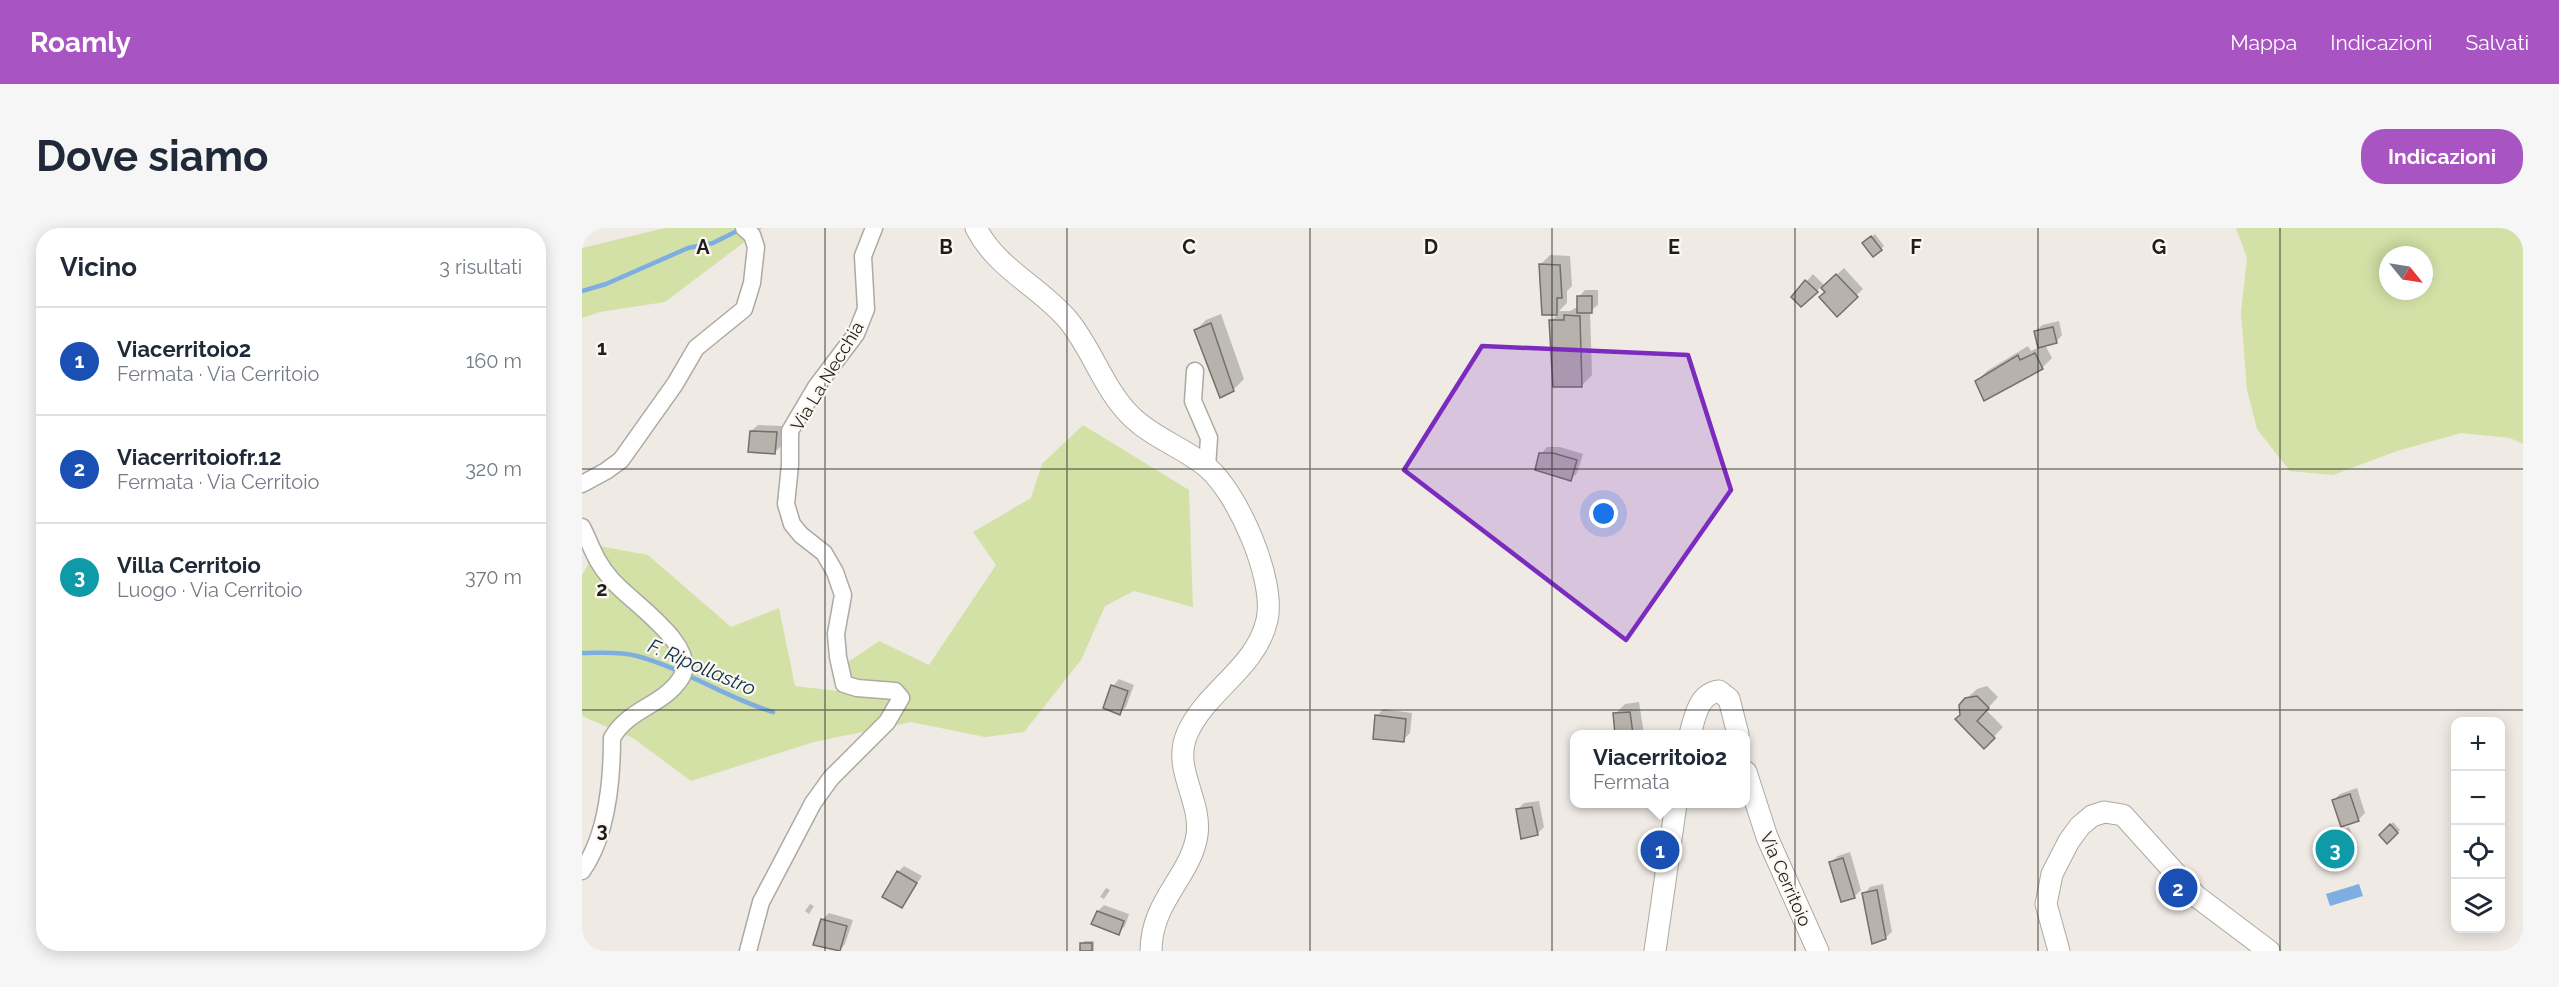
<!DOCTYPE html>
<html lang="it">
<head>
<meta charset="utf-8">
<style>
  body { margin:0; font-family:Raleway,sans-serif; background:#f6f6f7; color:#1f2937 }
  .controls { position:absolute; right:18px; bottom:18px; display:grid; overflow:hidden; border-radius:12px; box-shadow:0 3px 15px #0003 }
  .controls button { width:54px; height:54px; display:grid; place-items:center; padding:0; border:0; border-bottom:2px solid #e0e1e3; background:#fff; color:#1f2937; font:30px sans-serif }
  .compass { position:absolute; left:1797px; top:18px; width:54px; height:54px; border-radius:50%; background:#fff; box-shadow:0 3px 15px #0003; rotate:120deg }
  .you { position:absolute; left:1022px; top:286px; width:21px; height:21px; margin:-15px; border:4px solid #fff; border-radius:50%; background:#1a73e8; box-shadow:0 0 0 9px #1a73e833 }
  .badge { display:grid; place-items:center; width:39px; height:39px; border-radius:50%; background:#a954c3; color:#fff; font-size:20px; font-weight:700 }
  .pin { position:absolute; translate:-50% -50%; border:3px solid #fff; box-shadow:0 2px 6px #0006 }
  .popup { position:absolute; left:988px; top:502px; width:180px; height:78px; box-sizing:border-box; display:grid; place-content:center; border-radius:12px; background:#fff; filter:drop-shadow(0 2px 4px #0005); font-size:20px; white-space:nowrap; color:#747a83 }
  .popup b { font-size:22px; color:#1f2937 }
  .popup::after { content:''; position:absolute; left:50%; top:100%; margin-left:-12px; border:12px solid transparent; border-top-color:#fff }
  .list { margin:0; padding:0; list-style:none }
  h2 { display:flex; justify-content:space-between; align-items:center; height:78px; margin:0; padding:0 24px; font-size:26px }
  h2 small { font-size:20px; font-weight:400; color:#747a83 }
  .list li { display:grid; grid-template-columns:39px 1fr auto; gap:18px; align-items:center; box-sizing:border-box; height:108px; padding:0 24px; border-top:2px solid #e0e1e3 }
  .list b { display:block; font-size:22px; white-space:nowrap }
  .list p { margin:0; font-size:20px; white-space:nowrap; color:#747a83 }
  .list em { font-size:20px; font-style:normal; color:#747a83 }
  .icon { flex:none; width:33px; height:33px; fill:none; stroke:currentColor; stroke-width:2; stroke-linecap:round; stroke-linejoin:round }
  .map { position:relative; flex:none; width:1941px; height:723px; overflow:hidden; border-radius:24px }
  header { display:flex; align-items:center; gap:36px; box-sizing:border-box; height:84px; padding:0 30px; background:#a954c3; color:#fff }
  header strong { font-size:28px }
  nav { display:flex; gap:33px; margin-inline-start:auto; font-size:21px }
  .intro { display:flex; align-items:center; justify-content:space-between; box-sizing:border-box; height:144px; padding:0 36px }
  h1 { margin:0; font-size:42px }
  .button { padding:15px 27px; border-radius:24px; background:#a954c3; color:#fff; font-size:21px; font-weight:700 }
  main { display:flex; gap:36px; padding:0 36px }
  aside { flex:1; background:#fff; border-radius:24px; box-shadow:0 3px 15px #0003 }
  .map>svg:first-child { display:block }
</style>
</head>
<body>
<header>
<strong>Roamly</strong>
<nav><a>Mappa</a><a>Indicazioni</a><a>Salvati</a></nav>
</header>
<div class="intro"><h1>Dove siamo</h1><a class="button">Indicazioni</a></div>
<main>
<aside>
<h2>Vicino<small>3 risultati</small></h2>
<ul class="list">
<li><span class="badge" style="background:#1a4fb4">1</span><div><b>Viacerritoio2</b><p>Fermata · Via Cerritoio</p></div><em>160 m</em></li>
<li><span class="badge" style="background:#1a4fb4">2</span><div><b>Viacerritoiofr.12</b><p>Fermata · Via Cerritoio</p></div><em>320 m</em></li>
<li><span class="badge" style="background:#0f9aa8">3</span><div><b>Villa Cerritoio</b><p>Luogo · Via Cerritoio</p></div><em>370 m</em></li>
</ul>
</aside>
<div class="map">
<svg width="1941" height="723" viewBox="0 0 1941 723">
  <rect width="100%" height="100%" fill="#efeae4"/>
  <path fill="#d3e1a7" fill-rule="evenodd" d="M83,0h98l-98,74 -65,10 -18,6v-70z
    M1654,0h287v216l-13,-6 -49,-5 -64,18 -64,24 -43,-4 -33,-42 -10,-39 -6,-77 6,-55zM1806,27h36v36h-36z
    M501,197l106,65 4,117 -59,-16 -29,15 -24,54 -57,72 -39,5 -74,-15 -97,20 -123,39 -58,-43 -51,-22v-141l17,-29 49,9 83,72 48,-19 16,78 42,5 -2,-20 44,-30 50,24 67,-100 -23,-33 58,-34 11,-34z"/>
  <path fill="#7eaee1" d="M1777,656l4,12 -33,10 -4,-12z"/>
  <path fill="#0003" d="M1293,6l9,12 -3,3 -14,-9z
    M968,27l20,1 2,30 -5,5v12l-8,8h11l9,-5v-9l6,-7h13v15l-8,6 2,64 -10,10 -31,-64 8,-8 -16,1 -3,-49z
    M1262,40l19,21 -26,25 -15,-28 -21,19 -8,-8 20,-23 12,12z
    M639,86l23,65 -10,10 -14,7 -24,-66 10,-10z
    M1477,93l3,14 -6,7 -11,3 7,13 -10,10 -65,13 10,-10 41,-25 3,5 8,-4 -4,-15 7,-7z
    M176,197l25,1 -2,20 -6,6 -24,-21z
    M965,219h13l23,7 -6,19 -7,7 -29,-26z
    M537,451l15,6 -8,22 -7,6 -6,-27z
    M1405,458l11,11 -12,13 17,17 -19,20 -23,-31 5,-17 11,-10z
    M1057,474l5,32h-27l-2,-20 10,-10z
    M801,481l29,4 -2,20 -7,7 -26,-24z
    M1775,560l8,25 -7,7 -24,-20 6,-6z
    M957,573l5,26 -7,7 -20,-24 7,-7z
    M1811,594l7,8 -12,12 -7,-7z
    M1767,599l9,21 -7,6 -31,-12 7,-6z
    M1268,624l11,38 -6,6 -13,4 -11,-38 7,-6z
    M322,638l18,10 -20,30 -4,-34z
    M1301,656l9,48 -7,6 -21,-44 6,-7z
    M524,660l4,2 -6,9 -4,-2z
    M228,676l4,2 -5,8 -4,-3z
    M522,677l25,9 -4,12 -7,7 -20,-22z
    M247,685l24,7 -8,24 -6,7 -24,-7 8,-25z
    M502,713h10v10h-12z"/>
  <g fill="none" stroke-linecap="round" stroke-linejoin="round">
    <path stroke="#7eaee1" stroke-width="4.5" d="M0,63l24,-7 82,-36 25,-5 28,-14
      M0,425c17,0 38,-2 55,3 48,13 89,42 136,56"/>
  </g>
  <path fill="#b7b2ac" stroke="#736f6a" stroke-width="1.5" d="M1289,8l11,14 -9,7 -11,-14z
    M957,36l21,1 2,33h-5v17h-15z
    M1254,46l22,23 -21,20 -18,-20 6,-5 -4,-4z
    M1223,52l13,12 -17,15 -10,-10z
    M995,68h15v17h-15z
    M982,87l16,1 2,71h-29l-4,-67h15z
    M629,95l23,68 -14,7 -26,-68z
    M1471,99l4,16 -19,5 -4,-17z
    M1453,125l8,16 -59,32 -9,-20 43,-26 2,5z
    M168,203l27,1 -2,22 -27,-2z
    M957,225h14l24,7 -6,21 -36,-11z
    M529,457l17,6 -8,24 -17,-7z
    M1395,468l12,12 -12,13 18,17 -11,11 -29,-30 5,-4 -1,-10 6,-7z
    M1048,484l3,22h-18l-2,-21z
    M793,487l31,4 -2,23 -31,-3z
    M1768,566l9,27 -18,6 -9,-27z
    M950,579l6,28 -17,4 -5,-30z
    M1808,596l8,9 -11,11 -8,-9z
    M1760,604l10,24 -23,10 -10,-24z
    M1261,630l12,40 -14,4 -12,-40z
    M315,643l20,12 -15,25 -20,-11z
    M1295,662l9,49 -14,5 -10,-51z
    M515,683l27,10 -5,14 -28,-11z
    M239,691l26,7 -7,25 -27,-6z
    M498,715h12v8h-12z"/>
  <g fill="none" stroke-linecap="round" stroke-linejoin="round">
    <defs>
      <path id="minor" d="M613,143l-2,30 16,37 -2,29
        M0,256l24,-13 15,-11 54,-76 21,-36 48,-39 8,-26 4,-36 -4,-12 -8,-7
        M0,299c11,22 12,32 29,52 18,22 90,67 70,99 -18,28 -52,30 -69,60 0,42 -5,98 -30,133
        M166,723l13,-49 52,-99 18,-25 56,-56 14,-24 -6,-7 -38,-3 -13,-4 -6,-27 -2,-23 7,-39 -8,-23 -11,-19 -23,-18 -9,-11 -6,-20 4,-39v-34l26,-44 40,-53 10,-25 -3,-53 11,-28"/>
      <path id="tertiary" d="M394,0c21,41 63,58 92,92 25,30 36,71 65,98 22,21 52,30 75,50 30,26 68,112 59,152 -11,49 -61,70 -80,114 -15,35 15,66 10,101 -6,41 -46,66 -46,116
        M1108,506c5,-17 8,-40 29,-43l10,8 9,35
        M1164,544l21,65 51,114
        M1073,723l21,-147
        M1477,723l-13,-47 6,-30 17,-33 11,-15 12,-10 12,-4 19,3 73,81 73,55"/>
    </defs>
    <use href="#minor" stroke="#ada9a3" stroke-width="19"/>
    <use href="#tertiary" stroke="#ada9a3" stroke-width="23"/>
    <use href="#minor" stroke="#fff" stroke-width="16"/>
    <use href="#tertiary" stroke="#fff" stroke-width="21"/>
  </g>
  <path fill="#7b2cbf" fill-opacity="0.2" stroke="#7b2cbf" stroke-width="4.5" stroke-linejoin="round" d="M900,118l206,9 43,135 -105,150 -222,-170z"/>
  <path fill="none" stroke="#201e1c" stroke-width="1.5" stroke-opacity="0.55" d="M243,0v723M485,0v723M728,0v723M970,0v723M1213,0v723M1456,0v723M1698,0v723M0,241h1941M0,482h1941"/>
  <g text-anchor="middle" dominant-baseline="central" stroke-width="4.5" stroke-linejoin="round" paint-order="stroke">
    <g font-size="18" fill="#201e1c" stroke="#fcf8f1">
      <text transform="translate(245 148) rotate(-59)">Via La Necchia</text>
      <text transform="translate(1204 651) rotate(66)">Via Cerritoio</text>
    </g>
    <g font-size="20" font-style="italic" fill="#0d3051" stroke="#fcf8f1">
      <text transform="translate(120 439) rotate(23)">F. Ripollastro</text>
    </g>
  </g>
  <g font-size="20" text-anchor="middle" font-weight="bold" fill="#201e1c" stroke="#fcf8f1" stroke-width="4.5" stroke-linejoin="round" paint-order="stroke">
    <text x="121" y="26">A</text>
    <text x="364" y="26">B</text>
    <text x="607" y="26">C</text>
    <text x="849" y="26">D</text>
    <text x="1092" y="26">E</text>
    <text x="1334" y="26">F</text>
    <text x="1577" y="26">G</text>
    <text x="20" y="127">1</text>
    <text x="20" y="368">2</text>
    <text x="20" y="609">3</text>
  </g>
</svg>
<div class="controls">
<button>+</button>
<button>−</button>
<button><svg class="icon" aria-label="locate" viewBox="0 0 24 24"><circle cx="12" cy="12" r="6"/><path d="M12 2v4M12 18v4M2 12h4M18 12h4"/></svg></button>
<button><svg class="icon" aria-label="layers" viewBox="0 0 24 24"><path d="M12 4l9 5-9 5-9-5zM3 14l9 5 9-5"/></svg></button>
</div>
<svg class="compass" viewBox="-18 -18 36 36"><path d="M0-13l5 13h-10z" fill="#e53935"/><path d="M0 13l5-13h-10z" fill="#747a83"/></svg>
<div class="you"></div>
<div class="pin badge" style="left:1078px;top:622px;background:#1a4fb4">1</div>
<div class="popup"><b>Viacerritoio2</b>Fermata</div>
<div class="pin badge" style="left:1596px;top:660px;background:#1a4fb4">2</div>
<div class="pin badge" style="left:1753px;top:621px;background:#0f9aa8">3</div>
</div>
</main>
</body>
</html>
